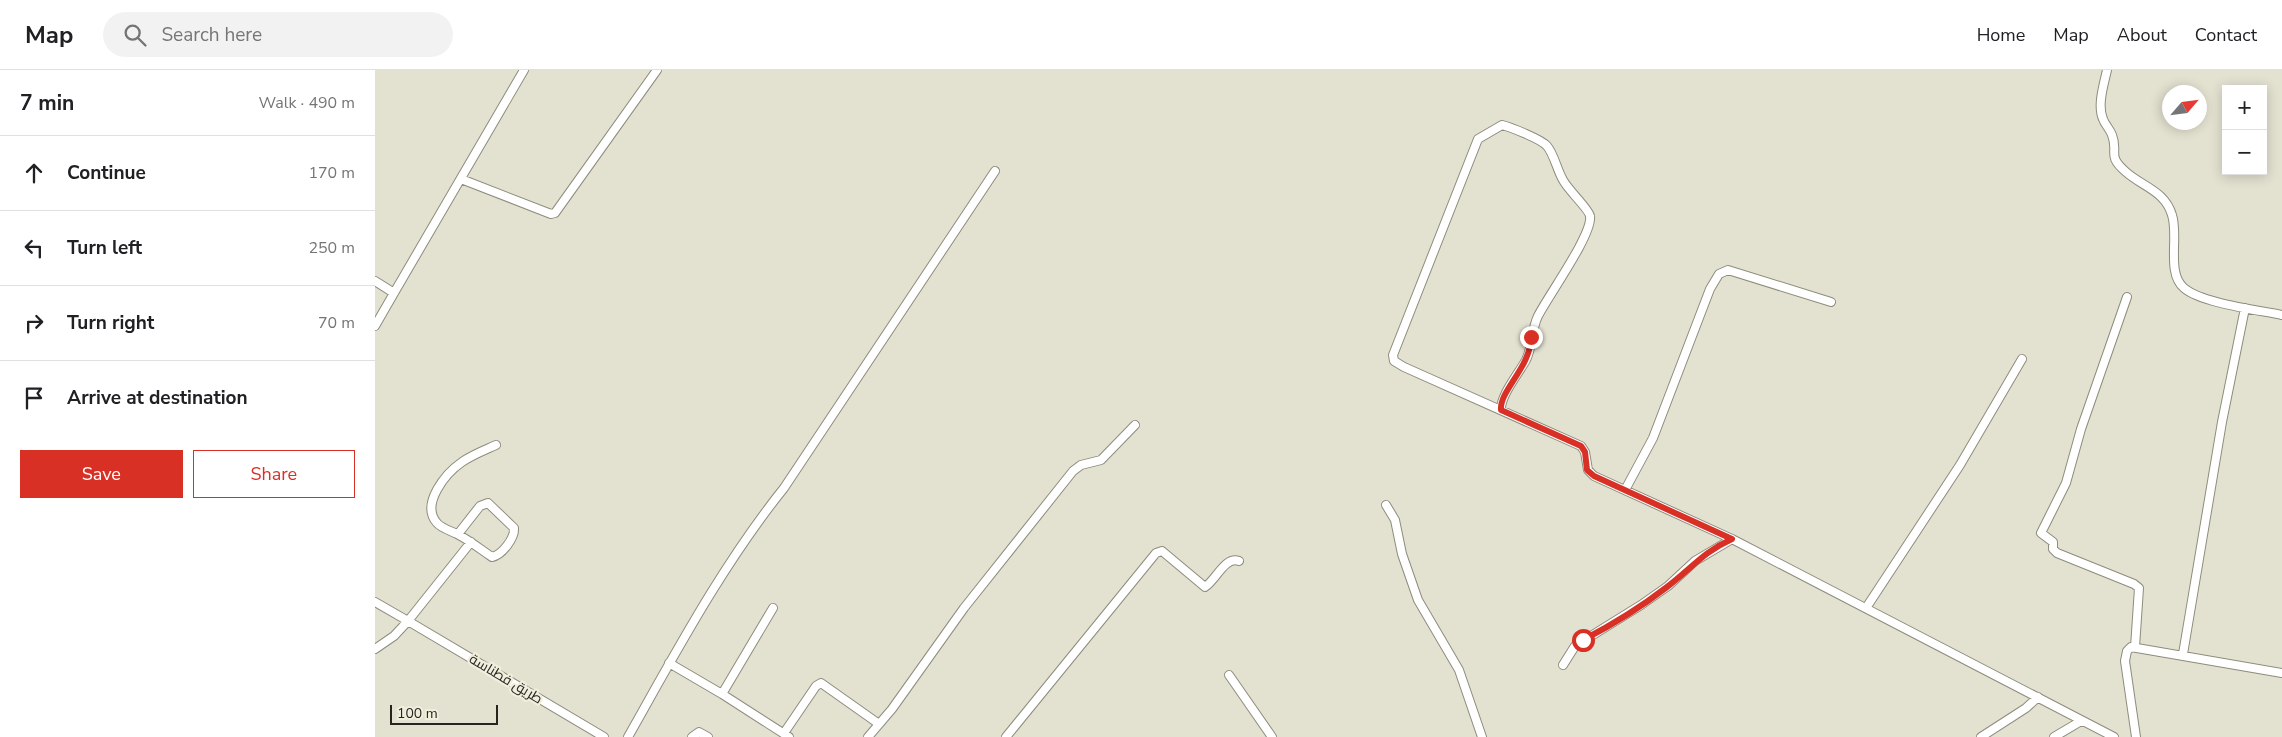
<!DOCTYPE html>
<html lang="en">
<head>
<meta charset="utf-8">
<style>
  body { margin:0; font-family:"Nunito Sans",Cairo,sans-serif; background:#f2f2f2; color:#202124 }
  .controls { position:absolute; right:15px; top:15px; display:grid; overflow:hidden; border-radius:0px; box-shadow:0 2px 12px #0003 }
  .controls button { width:45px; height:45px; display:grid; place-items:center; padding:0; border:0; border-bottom:1px solid #e0e0e0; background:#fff; color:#202124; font:25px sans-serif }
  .compass { position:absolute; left:1787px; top:15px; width:45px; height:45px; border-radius:50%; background:#fff; box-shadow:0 2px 12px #0003; rotate:62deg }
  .scale { position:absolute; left:15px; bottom:12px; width:108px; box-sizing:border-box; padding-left:5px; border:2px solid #25251e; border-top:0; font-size:14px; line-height:18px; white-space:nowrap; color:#25251e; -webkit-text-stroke:4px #f0eedd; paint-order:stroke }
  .stop { position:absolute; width:15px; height:15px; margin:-11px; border:4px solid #d93025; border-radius:50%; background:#fff }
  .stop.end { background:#d93025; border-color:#fff; box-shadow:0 1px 5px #0008 }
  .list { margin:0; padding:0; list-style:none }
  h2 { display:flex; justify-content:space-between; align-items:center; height:65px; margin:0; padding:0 20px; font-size:21px }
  h2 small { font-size:16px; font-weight:400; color:#757577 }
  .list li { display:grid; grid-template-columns:32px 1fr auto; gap:15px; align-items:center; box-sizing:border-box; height:75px; padding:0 20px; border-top:1px solid #e0e0e0 }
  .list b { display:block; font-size:19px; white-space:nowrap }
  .list em { font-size:16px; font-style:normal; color:#757577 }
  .actions { display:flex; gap:10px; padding:15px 20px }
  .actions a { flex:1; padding:11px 0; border:1px solid #d93025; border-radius:0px; text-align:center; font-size:18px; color:#d93025 }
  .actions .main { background:#d93025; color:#fff }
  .icon { flex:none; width:28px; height:28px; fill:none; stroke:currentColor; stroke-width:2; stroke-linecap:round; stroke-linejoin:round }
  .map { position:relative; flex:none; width:1907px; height:667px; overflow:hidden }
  header { display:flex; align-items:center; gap:30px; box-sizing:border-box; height:70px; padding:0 25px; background:#fff; border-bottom:1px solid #e0e0e0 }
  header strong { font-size:24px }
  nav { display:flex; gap:28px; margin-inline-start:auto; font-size:18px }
  .search { width:350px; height:45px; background:#f2f2f2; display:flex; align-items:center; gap:12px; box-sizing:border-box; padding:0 18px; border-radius:28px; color:#757577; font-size:19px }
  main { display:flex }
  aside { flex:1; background:#fff }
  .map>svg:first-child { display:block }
</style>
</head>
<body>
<header>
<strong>Map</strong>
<div class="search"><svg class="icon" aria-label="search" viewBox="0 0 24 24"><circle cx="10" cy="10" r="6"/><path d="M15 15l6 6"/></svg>Search here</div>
<nav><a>Home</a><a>Map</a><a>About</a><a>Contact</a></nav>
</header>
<main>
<aside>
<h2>7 min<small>Walk · 490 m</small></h2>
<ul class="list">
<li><svg class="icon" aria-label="ahead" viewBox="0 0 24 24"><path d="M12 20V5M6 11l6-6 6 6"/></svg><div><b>Continue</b></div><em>170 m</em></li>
<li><svg class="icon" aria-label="left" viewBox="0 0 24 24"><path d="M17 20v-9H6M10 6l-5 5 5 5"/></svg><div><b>Turn left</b></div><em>250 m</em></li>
<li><svg class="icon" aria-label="right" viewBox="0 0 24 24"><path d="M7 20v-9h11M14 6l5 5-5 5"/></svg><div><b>Turn right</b></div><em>70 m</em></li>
<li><svg class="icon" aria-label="arrive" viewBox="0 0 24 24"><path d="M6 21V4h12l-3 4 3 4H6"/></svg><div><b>Arrive at destination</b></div></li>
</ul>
<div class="actions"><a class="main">Save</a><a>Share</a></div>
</aside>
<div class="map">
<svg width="1907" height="667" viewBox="0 0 1907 667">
  <rect width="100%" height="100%" fill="#e3e1d0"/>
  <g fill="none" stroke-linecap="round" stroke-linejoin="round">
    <defs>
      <path id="minor" d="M1732,0c-3,14 -10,35 -4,49 2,6 7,10 9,16 7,18 -6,20 14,37 17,15 39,19 46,43 7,21 -6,58 12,73 17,15 74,22 98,27
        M86,109l90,35 4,-1 102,-143
        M0,211l19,12 -19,33
        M19,223l130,-223
        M1752,227l-46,132 -15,54 -25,50 12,9v7l4,4 77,31 5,4 -4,59
        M1126,340c-1,-14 18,-37 25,-50 7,-14 5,-30 12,-44 10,-20 55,-82 52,-100 -1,-7 -22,-26 -27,-36 -6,-10 -9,-26 -16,-34 -6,-7 -37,-19 -45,-21l-24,14 -85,216 1,6 10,6 177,79 4,6 3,18 6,6 138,63 382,198
        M1250,420l28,-52 57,-149 9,-15 9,-4 103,32
        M1011,435l9,15 7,34 16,46 41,70 23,67
        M83,464l22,-28 8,-3 26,25c1,10 -12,27 -22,29 -12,-8 -23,-17 -35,-23 -6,-3 -16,-6 -20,-11 -17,-19 9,-50 25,-61 10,-7 23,-12 34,-17
        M0,532l33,19 63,-79
        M1491,538l94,-143 62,-106
        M0,579l19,-13 14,-15 196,116
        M1808,584l39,-232 23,-114
        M294,593l53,31 67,43
        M1188,595l12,-19 66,-41 27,-19 27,-25 37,-22
        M854,605l43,62
        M347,624l51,-86
        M409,663l32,-47 5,-3 58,41
        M253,667c48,-85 95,-173 156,-249l211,-317
        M317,667l7,-5 9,5
        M493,667l24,-28 72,-101 109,-137 8,-6 20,-5 34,-35
        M631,667l150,-184 6,-2 43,36c11,-7 20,-31 34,-26
        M1606,667l45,-29 12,-11
        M1679,667l27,-16
        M1761,667l-11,-76 2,-10 4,-4 151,26"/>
    </defs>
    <use href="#minor" stroke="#8e8c7d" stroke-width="10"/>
    <use href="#minor" stroke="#fff" stroke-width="8"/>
  </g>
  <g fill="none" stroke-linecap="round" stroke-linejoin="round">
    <path stroke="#d93025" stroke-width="6" d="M1156,267c0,30 -32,54 -30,73l80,36 4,6 2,18 7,6 138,63c-29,13 -41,30 -65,48 -26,20 -55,38 -84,53"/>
  </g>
  <g text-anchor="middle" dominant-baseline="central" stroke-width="4.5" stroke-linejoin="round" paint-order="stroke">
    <g font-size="14" fill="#25251e" stroke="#f0eedd">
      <text transform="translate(131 609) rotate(31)">طريق فطناسة</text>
    </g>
  </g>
</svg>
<div class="controls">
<button>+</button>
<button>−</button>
</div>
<svg class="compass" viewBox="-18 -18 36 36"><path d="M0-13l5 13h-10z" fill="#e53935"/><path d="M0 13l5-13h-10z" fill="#757577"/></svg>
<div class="scale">100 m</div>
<div class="stop" style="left:1208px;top:570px"></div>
<div class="stop end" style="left:1156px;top:267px"></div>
</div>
</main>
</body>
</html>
